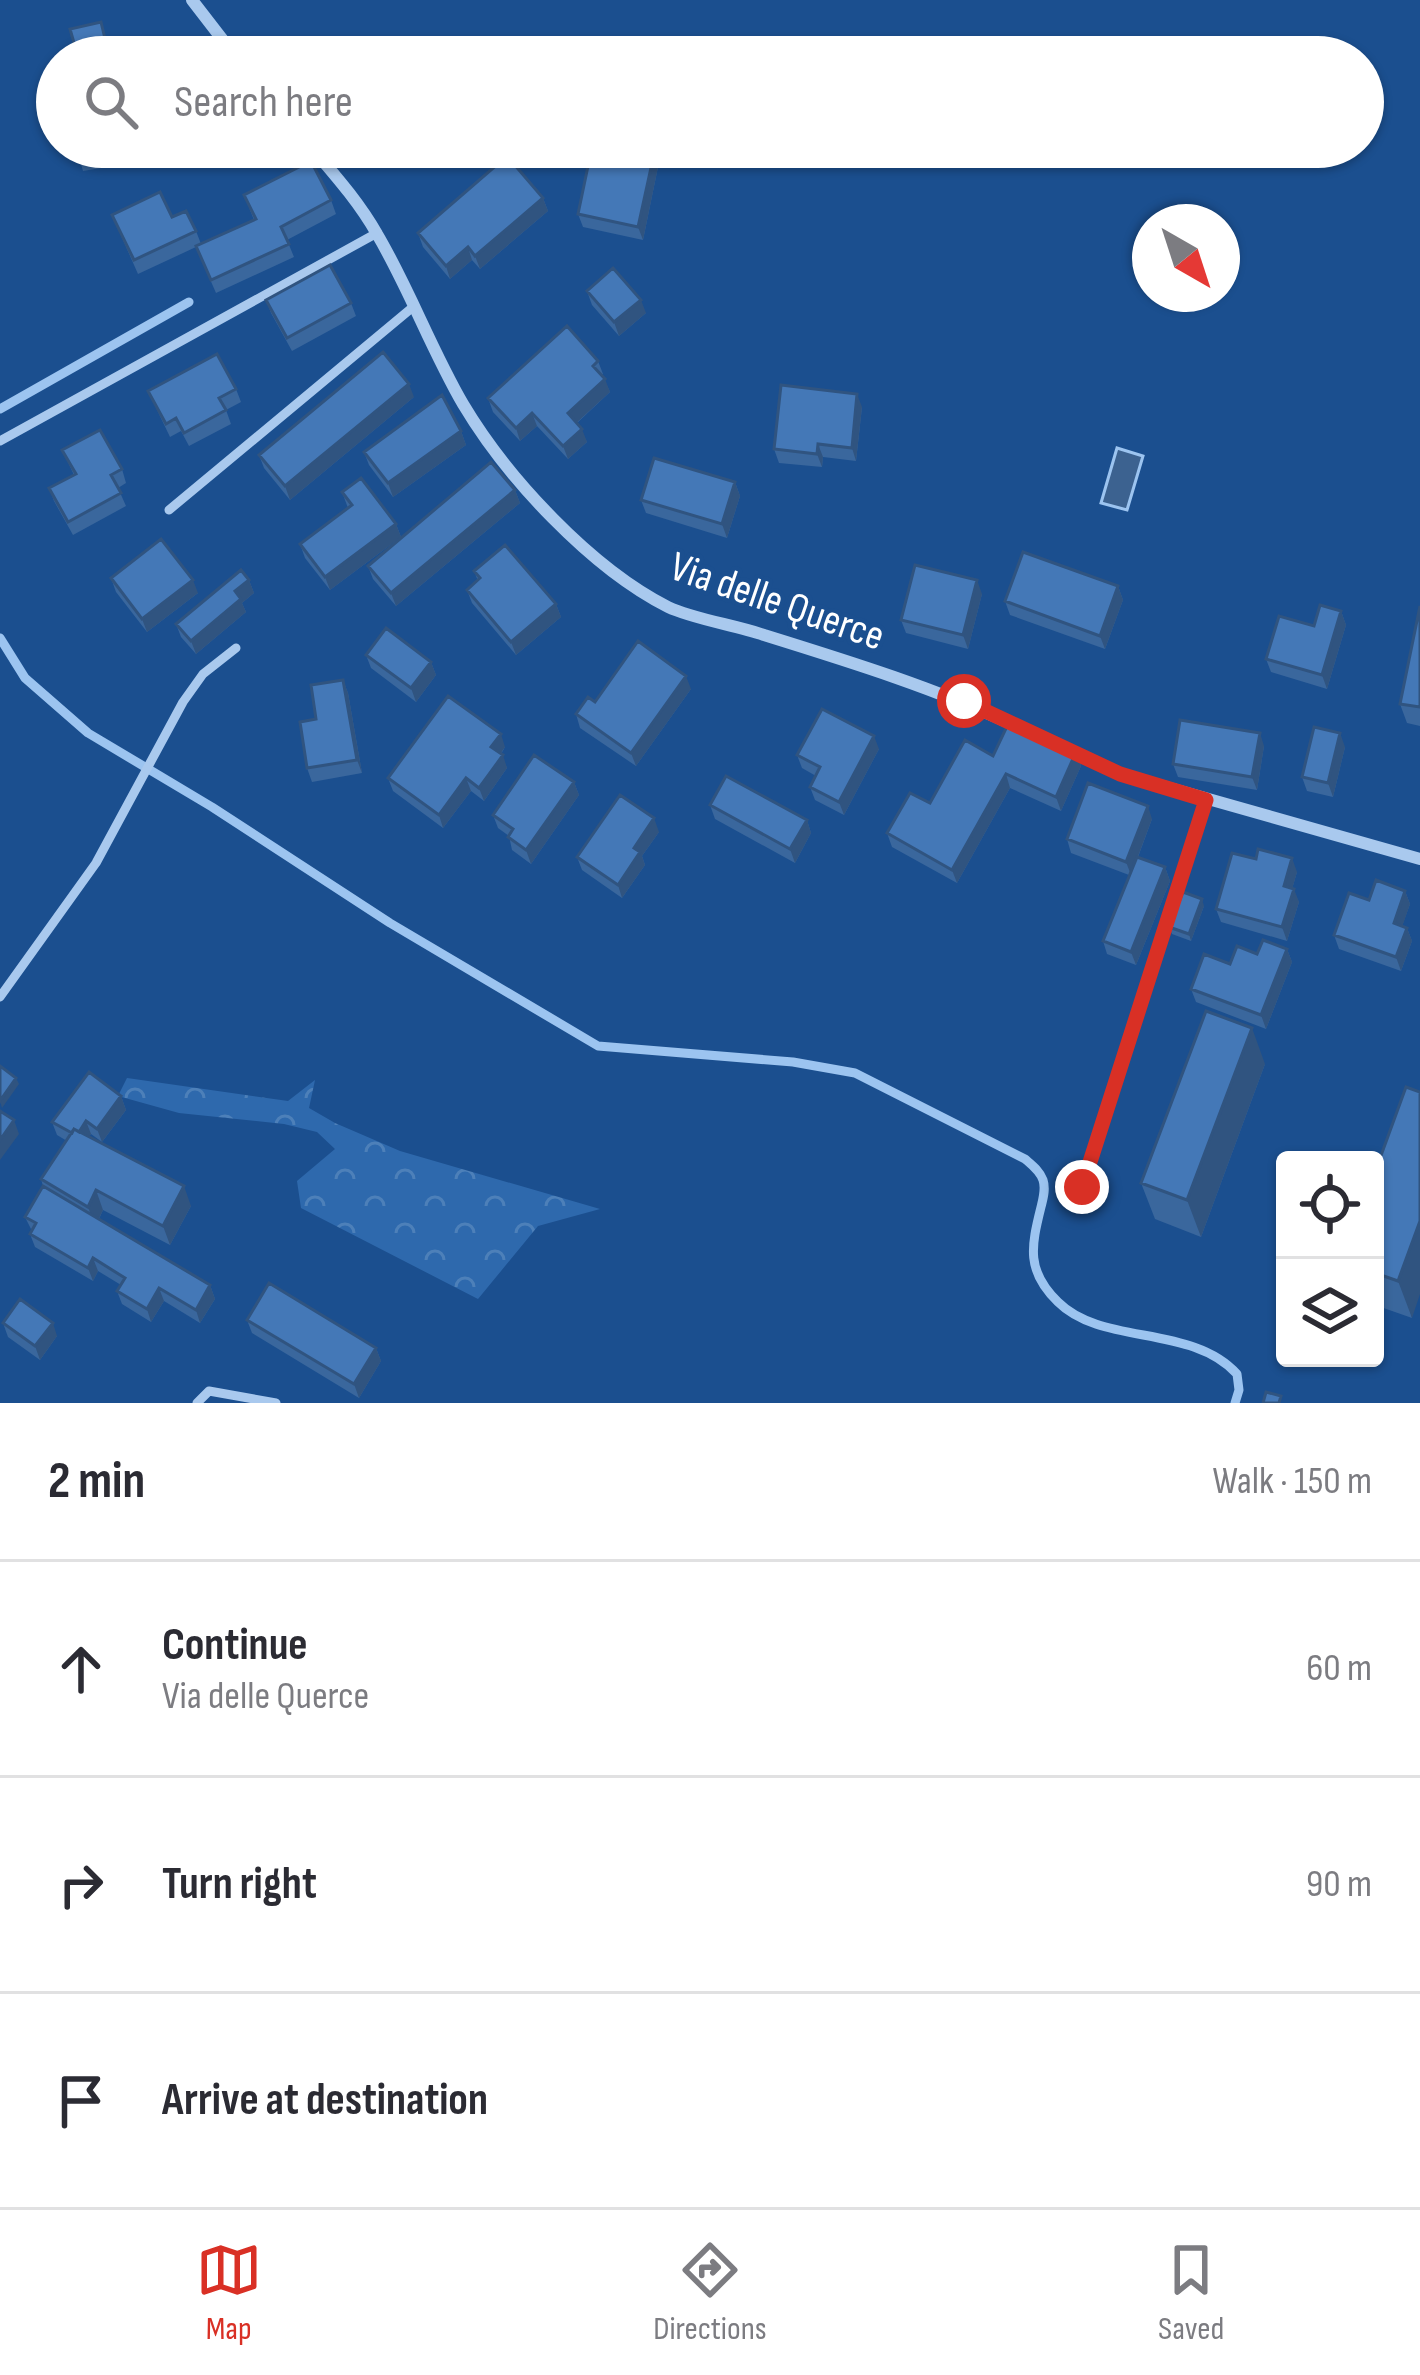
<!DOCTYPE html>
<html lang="en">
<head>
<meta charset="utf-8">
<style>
  body { margin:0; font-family:"Sofia Sans Condensed",sans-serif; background:#f2f2f3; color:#2b2b33 }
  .controls { position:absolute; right:36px; bottom:36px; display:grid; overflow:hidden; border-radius:12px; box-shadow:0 3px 9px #0004 }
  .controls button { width:108px; height:108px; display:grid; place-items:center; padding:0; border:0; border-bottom:3px solid #e1e1e2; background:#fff; color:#2b2b33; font:60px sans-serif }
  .compass { position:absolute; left:1132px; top:204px; width:108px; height:108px; border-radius:50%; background:#fff; box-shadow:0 3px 9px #0004; rotate:141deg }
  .stop { position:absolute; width:36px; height:36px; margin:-27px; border:9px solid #d93025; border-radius:50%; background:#fff }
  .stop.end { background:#d93025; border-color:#fff; box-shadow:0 3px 12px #0008 }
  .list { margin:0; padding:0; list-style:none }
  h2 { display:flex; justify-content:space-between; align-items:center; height:156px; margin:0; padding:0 48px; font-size:51px }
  h2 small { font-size:39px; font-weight:400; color:#7c7c81 }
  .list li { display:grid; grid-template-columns:78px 1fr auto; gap:36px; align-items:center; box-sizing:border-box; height:216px; padding:0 48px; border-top:3px solid #e1e1e2 }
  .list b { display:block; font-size:45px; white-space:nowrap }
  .list p { margin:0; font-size:39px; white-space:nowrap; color:#7c7c81 }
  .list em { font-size:39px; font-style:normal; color:#7c7c81 }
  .icon { flex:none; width:66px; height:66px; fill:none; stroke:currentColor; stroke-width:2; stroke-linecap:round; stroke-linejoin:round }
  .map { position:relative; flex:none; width:1420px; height:1403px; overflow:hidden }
  .search { position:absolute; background:#fff; box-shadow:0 3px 9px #0004; left:36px; right:36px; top:36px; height:132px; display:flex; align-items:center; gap:30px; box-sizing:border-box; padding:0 42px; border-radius:66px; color:#7c7c81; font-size:45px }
  .sheet { height:804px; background:#fff }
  nav { display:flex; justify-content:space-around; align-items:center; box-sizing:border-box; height:168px; border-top:3px solid #e1e1e2; background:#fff; font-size:33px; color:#7c7c81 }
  nav a { display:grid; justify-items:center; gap:6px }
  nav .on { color:#d93025 }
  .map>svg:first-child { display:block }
</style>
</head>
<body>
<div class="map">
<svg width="1420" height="1403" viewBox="0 0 1420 1403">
  <defs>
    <pattern id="forest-crowns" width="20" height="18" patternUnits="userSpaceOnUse" patternTransform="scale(3)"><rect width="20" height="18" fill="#2e69ad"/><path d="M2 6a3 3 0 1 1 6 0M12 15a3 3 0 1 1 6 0" fill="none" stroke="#4d80b9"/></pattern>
  </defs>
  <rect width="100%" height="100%" fill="#1b4f8f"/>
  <path fill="url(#forest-crowns)" d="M127,1078l161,23 27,-21 -6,28 26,15 65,28 200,58 -62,17 -60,73 -177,-91 -4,-27 38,-32 -18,-17 -33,-8 -105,-11 -61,-17z"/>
  <path fill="#3c6290" stroke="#9cc4f0" stroke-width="3" d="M1117,448l26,8 -16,54 -26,-7z"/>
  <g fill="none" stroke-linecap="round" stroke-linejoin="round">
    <path stroke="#9cc4f0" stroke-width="9" d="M0,409l189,-107
      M0,638l25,40 63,55 124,74 178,116 208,123 195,16 62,11 170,86c7,6 15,12 18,21 3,9 0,19 -2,27 -10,40 -15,64 17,95 44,44 134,22 179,72l2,16 -4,13"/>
    <path stroke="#a9c9ee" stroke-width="9" d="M0,441l377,-208
      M169,510l244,-203
      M0,997l96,-134 87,-161 20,-28 33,-26
      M1082,1187l124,-387
      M197,1403l12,-12 67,12"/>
    <path stroke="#a9c9ee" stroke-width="12" d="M192,0l44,57
      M311,147c23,27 48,55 66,87 32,54 54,115 86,170 44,74 128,164 205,203 25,12 67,18 96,28 87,27 174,54 256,93
      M1066,749l54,25 300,85"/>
  </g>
  <path fill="#3a679d" d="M76,147h27l4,20 -24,4z
    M515,147h31v3l-29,2z
    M654,154l4,13 -15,73 -60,-13 -5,-13z
    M244,195l87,5 5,14 -49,26 7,17 -78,36 -20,-46 -58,27 -26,-59 60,2 24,14 5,13 53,-24z
    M543,198l5,13 -68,58 -8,-9 -22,19 -27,-32 -5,-14z
    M587,291l59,22 -27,23 -27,-31z
    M266,300l85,3 5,13 -64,35 -21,-38z
    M598,361l5,13 -1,1 8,17 -33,31 10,19 -19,17 -31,-33 -17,15 -27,-29 -5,-14z
    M236,389l5,13 -15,8 5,14 -42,22 -8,-15 -11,6 -22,-46z
    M414,397l-124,103 -26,-32 -5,-13z
    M862,407l-6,54 -33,-4 -1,10 -43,-4 -5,-14z
    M461,431l5,14 -73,52 -24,-32 -5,-13z
    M62,450l60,19 4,14 -8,5 8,18 -53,29 -19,-34 -5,-13 25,-13z
    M735,482l5,14 -13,42 -81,-25 -5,-13z
    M515,490l5,13 -124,103 -23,-27 -5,-13z
    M342,492l54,32 5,13 -71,53 -25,-32 -5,-14 48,-36z
    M474,571l82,33 5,13 -45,38 -44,-52 -5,-13 11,-9z
    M111,578l87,15 -51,39 -31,-40z
    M249,580l5,13 -12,10 4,9 -50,42 -15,-17 -5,-13z
    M1118,586l5,14 -18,49 -95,-34 -5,-14z
    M982,594l-14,55 -62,-16 -5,-13z
    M1420,606v120l-13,-3 -7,-19z
    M1341,611l5,14 -19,64 -56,-17 -5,-13 48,-33z
    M366,655l65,7 5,13 -20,27 -45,-34z
    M343,680l5,13 14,80 -50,9 -5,-14 9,-49z
    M691,689l-55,77 -56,-38 -4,-14 19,-12z
    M1264,746l-7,44 -79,-13 -5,-13z
    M505,747l-4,7 6,14 -23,33 -13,-10 -28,37 -50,-37 -5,-13z
    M1345,747l-12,50 -26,-6 -5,-14z
    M879,749l-35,66 -29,-15 -5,-13 6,-11 -14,-8 -5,-13z
    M1076,752l5,14 -20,45 -51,-23 -53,95 -65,-36 -5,-14 106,-77z
    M574,782l5,13 -48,69 -19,-14 -3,-14 -11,-8 -5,-13z
    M710,805l97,15 4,13 -16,30 -80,-44z
    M1152,819l-14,38 27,10 5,14 -34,84 -29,-11 -4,-13 26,-66 -58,-22 -4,-14z
    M659,832l-17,24 3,9 -23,33 -40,-28 -5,-13z
    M1297,872l-5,17 7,13 -12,39 -66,-19 -5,-13z
    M1405,891l5,13 -8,22 5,2 5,13 -11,30 -62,-22 -5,-14 35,-35z
    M1204,906l-13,35 -19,-7 -3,-7z
    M1287,949l5,13 -26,67 -70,-27 -5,-13 39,-25 27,-10z
    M1265,1064l-64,173 -46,-18 -14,-36z
    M121,1096l5,14 -24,32 -11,-8 -2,3 102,69 -21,39 -67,-35 -4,9 111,66 5,14 -15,24 -36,-22 -13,21 -29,-18 -5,-13 4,-6 -23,-14 -5,10 -58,-34 -5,-13 2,-3 -7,-14 18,-31 -2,-7 26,-38 -10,-6 -5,-13z
    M1375,1172l37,146 -37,-13z
    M247,1320l129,28 5,13 -22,37 -107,-65z
    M3,1323l54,13 -17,24 -32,-23z"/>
  <path fill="#305480" d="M654,154l4,13 -15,73 -5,-13z
    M543,198l5,13 -68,58 -5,-13z
    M468,247l4,13 -22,19 -4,-13z
    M641,300l5,13 -27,23 -5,-14z
    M605,379l5,13 -37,34 -5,-13z
    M409,384l5,13 -124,103 -5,-14z
    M857,394l5,13 -6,54 -4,-13z
    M532,413l5,13 -17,15 -4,-13z
    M582,429l5,13 -19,17 -5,-13z
    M461,431l5,14 -73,52 -5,-14z
    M818,444l5,13 -1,10 -5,-13z
    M735,482l5,14 -13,42 -5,-14z
    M515,490l5,13 -124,103 -5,-13z
    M396,524l5,13 -71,53 -5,-13z
    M193,580l5,13 -51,39 -5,-13z
    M249,580l5,13 -12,10 4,9 -50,42 -5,-13 44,-50z
    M977,580l5,14 -14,55 -5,-14z
    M1118,586l5,14 -18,49 -5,-13z
    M556,604l5,13 -45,38 -5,-13z
    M1341,611l5,14 -19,64 -5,-14z
    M431,662l5,13 -20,27 -5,-14z
    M686,676l5,13 -55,77 -5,-13z
    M343,680l5,13 14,80 -5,-13z
    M1260,733l4,13 -7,44 -5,-13z
    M1340,733l5,14 -12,50 -5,-14z
    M501,734l4,13 -9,13 -5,-13z
    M874,736l5,13 -35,66 -5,-13z
    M1076,752l5,14 -20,45 -5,-14z
    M503,755l4,13 -23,33 -5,-13z
    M1006,774l4,14 -53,95 -5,-13z
    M466,778l5,13 -28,37 -4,-13z
    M574,782l5,13 -48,69 -5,-14z
    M1148,806l4,13 -21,56 -5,-13z
    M654,818l5,14 -17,24 3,9 -23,33 -4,-13 16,-37z
    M807,820l4,13 -16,30 -5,-14z
    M1292,858l5,14 -8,28 -5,-14z
    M1165,867l5,14 -34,84 -5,-13z
    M1294,889l5,13 -12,39 -5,-14z
    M1405,891l5,13 -11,32 -5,-13z
    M1202,899l2,7 -13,35 -2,-7z
    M1407,928l5,13 -11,30 -5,-14z
    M1287,949l5,13 -26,67 -5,-14z
    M1252,1028l13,36 -64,173 -14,-37z
    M16,1078l3,6 -17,24 -2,-7z
    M121,1096l5,14 -24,32 -5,-13z
    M14,1120l5,14 -19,26v-20z
    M86,1121l5,13 -9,15 -5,-14z
    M184,1186l7,20 -21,39 -7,-19z
    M96,1190l7,20 -8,17 -7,-20z
    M1420,1221v73l-8,24 -14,-37z
    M93,1258l5,13 -5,10 -5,-13z
    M210,1285l5,14 -15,24 -4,-13z
    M159,1288l5,13 -13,21 -4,-13z
    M53,1323l4,13 -17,24 -5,-14z
    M376,1348l5,13 -22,37 -5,-14z"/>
  <path fill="#4478b7" stroke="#305480" stroke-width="3" d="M101,22l6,25 34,-8 4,18h-67l-8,-28z
    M76,147h25l1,6 -24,5z
    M592,147h30l32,7 -16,73 -60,-13z
    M507,156l36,42 -68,58 -7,-9 -22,19 -28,-33z
    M311,161l20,39 -50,27 8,17 -78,36 -15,-34 60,-27 -12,-24z
    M160,192l12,25 14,-6 10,20 -62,29 -22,-45z
    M330,265l21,38 -64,35 -21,-38z
    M613,268l28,32 -27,22 -27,-31z
    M567,326l31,35 -5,5 12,13 -37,34 14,16 -19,17 -31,-33 -16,15 -28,-30z
    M383,352l26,32 -124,102 -26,-31z
    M217,354l19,35 -17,9 7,12 -42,23 -8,-15 -10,6 -18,-33z
    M781,385l76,9 -5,54 -34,-4 -1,10 -43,-5z
    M442,395l19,36 -73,52 -24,-31z
    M100,430l22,39 -11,6 10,18 -53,29 -19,-34 27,-14 -14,-24z
    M654,458l81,24 -13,42 -81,-24z
    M491,462l24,28 -124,103 -23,-27z
    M361,478l35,46 -71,53 -25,-33 52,-39 -10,-13z
    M161,539l32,41 -51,39 -31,-41z
    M505,545l51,59 -45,38 -44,-52 13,-12 -6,-7z
    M1023,552l95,34 -18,50 -95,-35z
    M915,565l62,15 -14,55 -62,-15z
    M241,570l8,10 -14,11 6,8 -50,42 -15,-17z
    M1320,605l21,6 -19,64 -56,-16 13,-43 35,10z
    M1420,606v101l-20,-3z
    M386,628l45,34 -20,26 -45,-33z
    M638,641l48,35 -55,77 -55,-39 12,-17 7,5z
    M343,680l14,80 -50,8 -7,-46 16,-3 -5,-34z
    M448,696l53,38 -10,13 12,8 -24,33 -13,-10 -27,37 -51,-37z
    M822,709l52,27 -35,66 -29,-15 10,-20 -23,-12z
    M1180,720l80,13 -8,44 -79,-13z
    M1009,722l67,30 -20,45 -50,-23 -54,96 -65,-37 23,-40 20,10 35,-63 28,16z
    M1314,727l26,6 -12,50 -26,-6z
    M534,755l40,27 -48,68 -18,-13 5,-8 -20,-14z
    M726,776l81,44 -17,29 -80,-44z
    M1088,783l60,23 -22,56 -59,-23z
    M620,795l34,23 -20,30 6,4 -22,33 -41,-28z
    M1258,849l34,9 -8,28 10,3 -12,38 -66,-18 16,-56 24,6z
    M1137,857l28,10 -34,85 -28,-11z
    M1376,880l29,11 -11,32 13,5 -11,29 -62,-22 15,-42 20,7z
    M1183,892l19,7 -13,35 -20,-7z
    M1263,940l24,9 -26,66 -70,-26 13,-35 26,10 7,-18 20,8z
    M1206,1011l46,17 -65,172 -46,-17z
    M0,1066l16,12 -16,23z
    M89,1072l32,24 -24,33 -11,-8 -7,11 -5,-3 -2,4 -20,-11z
    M1406,1087l14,5v129l-22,60 -23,-8v-101z
    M0,1111l14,9 -14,20z
    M74,1129l110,57 -21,40 -67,-36 -8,17 -47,-28z
    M43,1186l167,99 -14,25 -37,-22 -12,21 -30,-18 8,-13 -32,-20 -5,10 -58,-34 6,-11 -11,-6z
    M269,1283l107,65 -22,36 -107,-64z
    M20,1299l33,24 -18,23 -32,-23z
    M1266,1392l15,4 -2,7h-16z"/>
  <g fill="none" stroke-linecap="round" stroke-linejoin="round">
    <path stroke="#d93025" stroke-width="15" d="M964,701l156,73 86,26 -124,387"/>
  </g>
  <g text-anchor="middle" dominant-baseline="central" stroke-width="9" stroke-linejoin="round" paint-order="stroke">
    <g font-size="42" fill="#fff" stroke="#1b4f8f">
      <text transform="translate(777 602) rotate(19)">Via delle Querce</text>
    </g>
  </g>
</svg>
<div class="controls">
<button><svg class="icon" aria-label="locate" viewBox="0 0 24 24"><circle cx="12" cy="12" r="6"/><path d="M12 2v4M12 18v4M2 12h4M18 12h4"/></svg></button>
<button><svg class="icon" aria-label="layers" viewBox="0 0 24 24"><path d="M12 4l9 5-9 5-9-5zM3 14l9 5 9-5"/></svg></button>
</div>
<svg class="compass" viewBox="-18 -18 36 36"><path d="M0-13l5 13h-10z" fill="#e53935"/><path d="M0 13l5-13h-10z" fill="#7c7c81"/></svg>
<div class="stop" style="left:964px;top:701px"></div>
<div class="stop end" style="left:1082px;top:1187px"></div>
<div class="search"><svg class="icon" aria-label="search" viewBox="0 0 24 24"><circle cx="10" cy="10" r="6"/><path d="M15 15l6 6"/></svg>Search here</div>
</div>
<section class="sheet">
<h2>2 min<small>Walk · 150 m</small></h2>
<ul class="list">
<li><svg class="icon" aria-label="ahead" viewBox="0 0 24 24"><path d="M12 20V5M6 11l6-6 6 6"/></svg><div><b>Continue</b><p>Via delle Querce</p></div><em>60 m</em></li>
<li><svg class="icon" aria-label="right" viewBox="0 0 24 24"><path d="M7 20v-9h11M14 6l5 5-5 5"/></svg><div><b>Turn right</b></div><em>90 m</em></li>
<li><svg class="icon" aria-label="arrive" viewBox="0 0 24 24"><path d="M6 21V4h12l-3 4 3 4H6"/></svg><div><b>Arrive at destination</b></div></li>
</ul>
</section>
<nav>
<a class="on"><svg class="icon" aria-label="map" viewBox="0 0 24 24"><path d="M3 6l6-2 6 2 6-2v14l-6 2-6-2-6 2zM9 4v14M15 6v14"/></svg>Map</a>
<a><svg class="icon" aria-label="directions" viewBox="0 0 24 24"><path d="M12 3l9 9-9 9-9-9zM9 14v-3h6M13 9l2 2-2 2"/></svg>Directions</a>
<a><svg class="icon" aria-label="saved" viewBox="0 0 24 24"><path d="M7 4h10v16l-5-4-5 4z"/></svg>Saved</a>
</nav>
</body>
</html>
